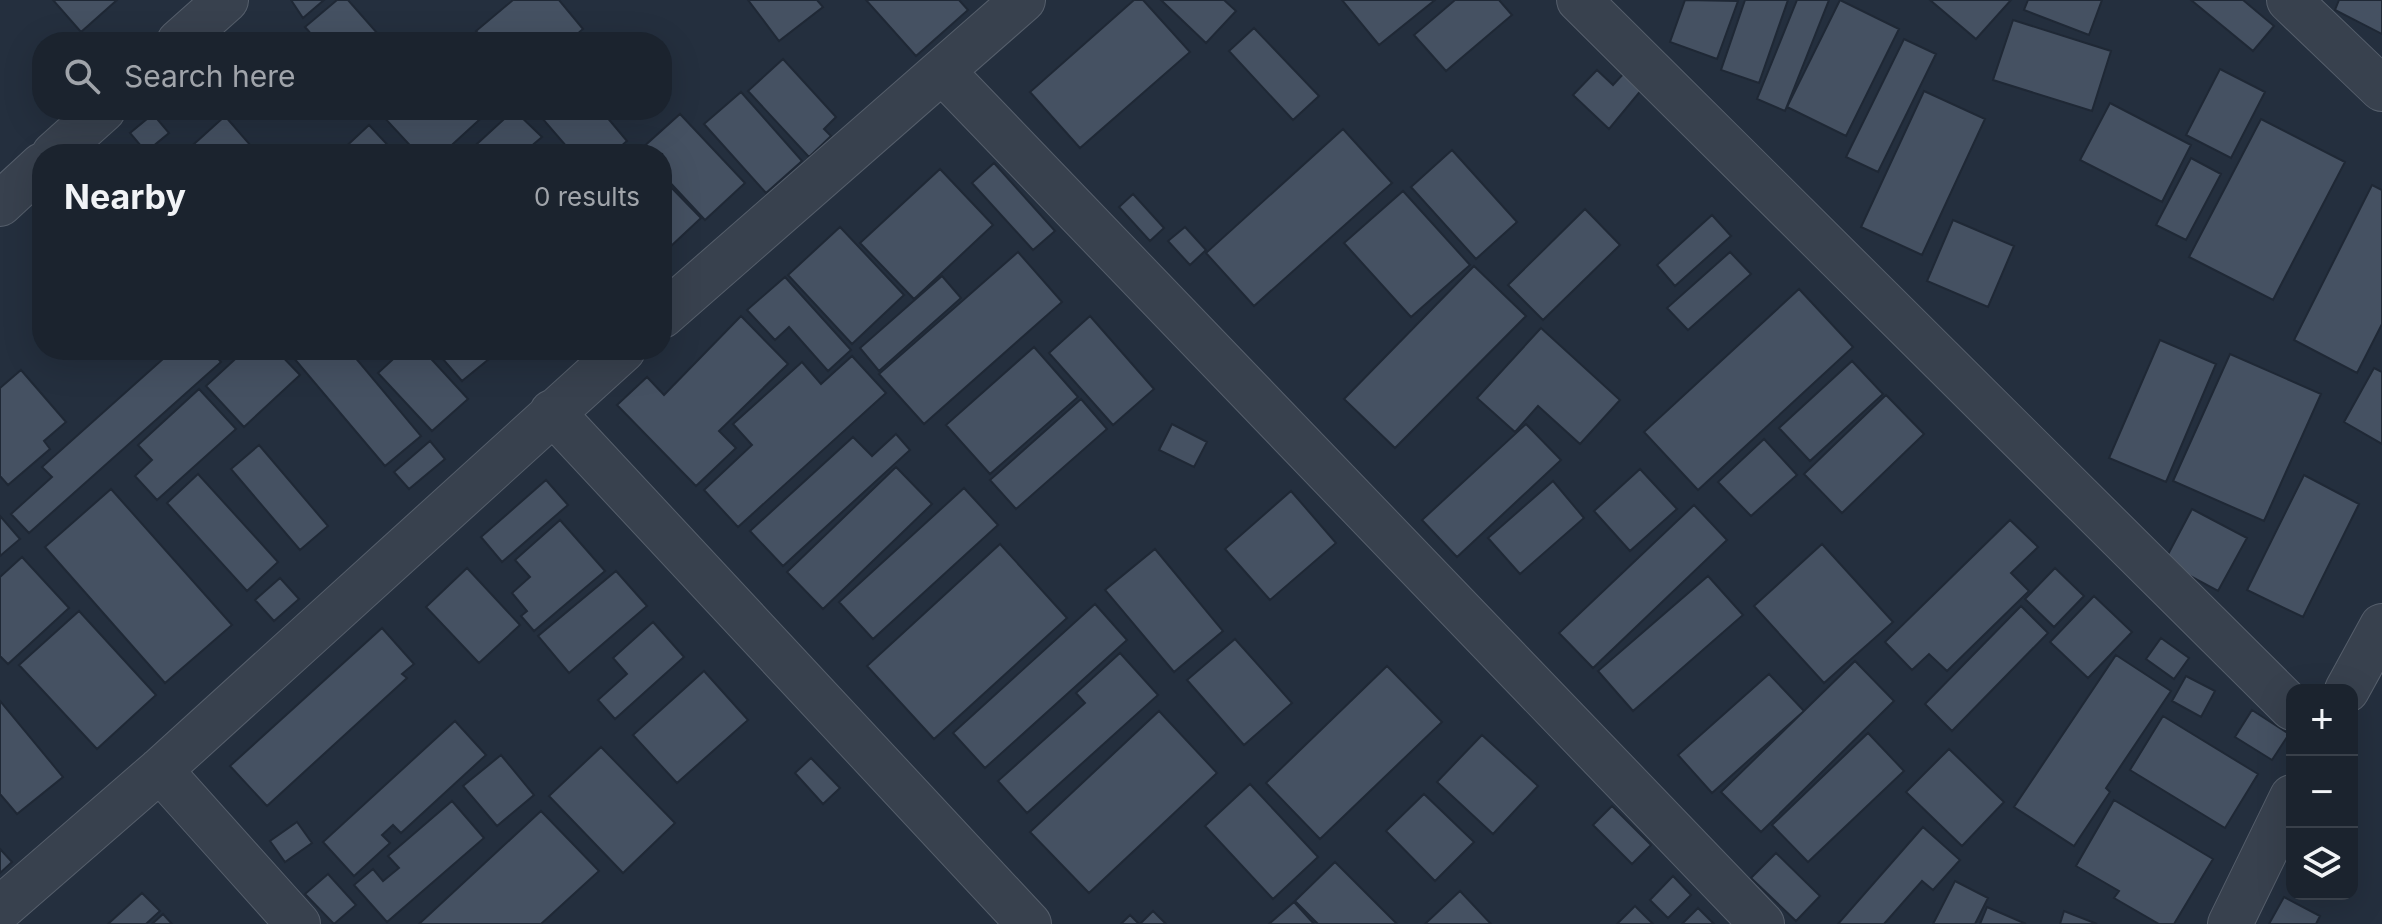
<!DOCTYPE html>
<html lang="en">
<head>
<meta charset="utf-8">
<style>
  body { margin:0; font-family:Inter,sans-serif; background:#282f3a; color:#f1f3f6 }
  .controls { position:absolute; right:24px; bottom:24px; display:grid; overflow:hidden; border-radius:16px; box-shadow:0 8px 32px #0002 }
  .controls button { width:72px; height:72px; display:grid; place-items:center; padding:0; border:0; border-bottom:2px solid #39404a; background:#1b232e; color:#f1f3f6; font:40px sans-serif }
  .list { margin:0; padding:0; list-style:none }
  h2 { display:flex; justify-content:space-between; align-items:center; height:104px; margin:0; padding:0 32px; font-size:34px }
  h2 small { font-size:26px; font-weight:400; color:#a0a4aa }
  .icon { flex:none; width:44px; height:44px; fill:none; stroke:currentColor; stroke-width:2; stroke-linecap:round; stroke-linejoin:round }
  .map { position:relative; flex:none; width:2382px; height:924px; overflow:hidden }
  .search { position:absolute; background:#1b232e; box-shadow:0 8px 32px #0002; left:32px; top:32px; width:640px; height:88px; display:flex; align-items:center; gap:20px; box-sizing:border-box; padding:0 28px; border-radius:32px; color:#a0a4aa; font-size:30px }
  .panel { position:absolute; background:#1b232e; box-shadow:0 8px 32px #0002; left:32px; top:144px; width:640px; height:216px; border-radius:32px }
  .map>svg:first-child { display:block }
</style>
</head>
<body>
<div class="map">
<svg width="2382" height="924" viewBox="0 0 2382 924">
  <rect width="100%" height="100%" fill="#242f3e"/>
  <path fill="#455162" stroke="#1f2835" stroke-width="2" d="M53,0h64l-36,32z
    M291,0h33l-21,18z
    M337,0h11l37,42h-67l-13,-15z
    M513,0h46l24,29 -15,13h-82l-10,-11z
    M748,0h69l6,7 -44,34z
    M866,0h93l9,10 -52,46z
    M1134,0h9l47,52 -110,96 -50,-56z
    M1161,0h63l12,11 -30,32z
    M1342,0h93l-56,45z
    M1455,0h44l13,15 -66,56 -32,-36z
    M1685,0l53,1 -21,58 -47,-17z
    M1745,0h43l-29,83 -38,-13z
    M1797,0h32l-44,111 -28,-12z
    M1840,0l59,29 -53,107 -59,-29z
    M1930,0h81l-35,39z
    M2028,0h74l-13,35 -65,-25z
    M2191,0h52l31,26 -21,25z
    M2339,0h43v34l-47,-24z
    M2013,20l98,31 -19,60 -99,-31z
    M1254,28l65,68 -26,24 -64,-69z
    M1904,39l32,15 -58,118 -32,-15z
    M783,59l53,58 -12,12 7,7 -22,21 -61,-66z
    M2220,69l45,23 -34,66 -45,-23z
    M1597,70l16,15 12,-13 18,16 -34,41 -36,-34z
    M1924,91l61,28 -63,136 -61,-28z
    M741,92l61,69 -36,32 -62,-69z
    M2110,103l81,42 -29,57 -82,-42z
    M384,110h106l-48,44h-24l-38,-41z
    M514,110l28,27 -20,17h-56z
    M535,110h66l26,31 -15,13h-39z
    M153,114l16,19 -23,19 -16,-19z
    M680,114l65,69 -40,37 -43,-46v-20h-19l-3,-4z
    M225,116l33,38h-75z
    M2261,119l84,43 -72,138 -84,-43z
    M369,125l27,29h-58z
    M1343,129l49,54 -138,123 -48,-53z
    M1452,150l65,72 -41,37 -65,-72z
    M2191,158l30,16 -35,66 -30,-15z
    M994,163l61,68 -22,19 -61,-67z
    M940,169l53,56 -79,74 -54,-56z
    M662,178l39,40 -30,28 -5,-5 -4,3z
    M2372,185l10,5v134l-25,49 -63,-33z
    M1403,191l67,74 -59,52 -67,-74z
    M1133,194l31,34 -14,13 -31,-34z
    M1585,209l35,36 -77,75 -35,-35z
    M1712,215l19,21 -56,50 -18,-21z
    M1953,220l61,26 -26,61 -61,-26z
    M840,227l64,68 -52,49 -64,-69z
    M1185,227l21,23 -16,15 -22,-24z
    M1018,252l44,50 -138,122 -45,-50z
    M1730,252l21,22 -63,56 -21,-22z
    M1474,266l52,50 -131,132 -51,-49z
    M942,276l19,22 -82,73 -19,-23z
    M785,277l66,73 -23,21 -39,-44 -14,13 -28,-30z
    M1799,289l54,58 -155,143 -54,-58z
    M741,316l47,48 -69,67 17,17 -40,38 -79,-81 30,-28 17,18z
    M1090,316l64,73 -41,36 -64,-72z
    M1541,328l79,72 -40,44 -42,-38 -23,26 -38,-34z
    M2160,340l56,24 -50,118 -57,-24z
    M1034,347l44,50 -88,77 -44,-49z
    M173,350h38l10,12 -192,171 -18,-19 41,-37 -10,-10z
    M245,350h31l24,25 -56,52 -38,-41z
    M287,350h62l72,86 -36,30z
    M403,350h20l45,49 -36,32 -54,-58z
    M435,350h65l-38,31z
    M2230,354l91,40 -57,127 -91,-40z
    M852,356l34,37 -148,134 -34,-37 48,-45 -19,-21 69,-62 19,22z
    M1852,361l31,33 -73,67 -31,-33z
    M2374,368l8,4v72l-38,-22z
    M21,370l45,52 -22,19 6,8 -42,36 -8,-9v-88z
    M199,389l37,40 -79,71 -22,-24 17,-16 -14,-15z
    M1886,395l38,39 -82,79 -38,-39z
    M1081,399l26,30 -91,80 -26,-29z
    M1172,424l35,18 -13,25 -35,-17z
    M1526,424l35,36 -104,97 -35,-37z
    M896,434l14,16 -127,116 -33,-35 103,-94 19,19z
    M1764,439l33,36 -46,41 -33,-34z
    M430,441l15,18 -36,30 -15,-17z
    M259,445l69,81 -28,24 -69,-81z
    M896,467l36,37 -109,105 -36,-37z
    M1640,469l37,40 -47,42 -36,-40z
    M198,474l80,88 -31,29 -80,-88z
    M2304,475l55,29 -56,113 -56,-27z
    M546,480l22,25 -66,57 -21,-25z
    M1553,481l31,37 -64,56 -32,-36z
    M964,488l34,37 -125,114 -34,-37z
    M111,489l121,136 -67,58 -120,-136z
    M1291,491l45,52 -66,57 -45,-51z
    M1694,505l33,35 -134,128 -34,-35z
    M2192,509l55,29 -29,53 -54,-29z
    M0,516l20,23 -20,17z
    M560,520l45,51 -71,60 -13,-15 6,-5 -15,-18 18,-16 -15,-17z
    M2010,520l28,27 -27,26 18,18 -82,80 -18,-17 -17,16 -27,-28z
    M1000,544l67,74 -133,121 -67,-73z
    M1822,544l71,78 -69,61 -70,-77z
    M1155,549l68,82 -49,41 -69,-82z
    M22,557l47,51 -61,56 -8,-8v-79z
    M467,568l53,57 -41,38 -53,-56z
    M2055,568l29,28 -30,31 -29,-28z
    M616,571l31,35 -78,67 -31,-37z
    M1708,576l35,39 -110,96 -35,-40z
    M280,578l19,21 -25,22 -19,-21z
    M2094,596l38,36 -44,46 -38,-36z
    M1095,604l32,36 -142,128 -32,-35z
    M2021,606l27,27 -96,98 -27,-27z
    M79,611l77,84 -59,54 -78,-84z
    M653,622l31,35 -69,62 -17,-19 29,-26 -14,-16z
    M382,628l32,36 -12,10 5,4 -140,128 -37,-40z
    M2161,638l28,20 -15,21 -28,-20z
    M1235,639l57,64 -48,42 -57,-65z
    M1120,653l38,42 -131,118 -29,-32 87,-78 -9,-10z
    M2116,655l55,36 -65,97 4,4 -36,54 -60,-39z
    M1855,661l39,40 -133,131 -40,-40z
    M1387,666l55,56 -122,117 -54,-56z
    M704,671l44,49 -71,63 -44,-48z
    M1769,674l35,37 -92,82 -34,-38z
    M2186,676l29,15 -14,26 -29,-16z
    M0,701l63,76 -46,37 -17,-20z
    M2252,710l37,24 -17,26 -37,-23z
    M1159,711l58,62 -128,120 -59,-61z
    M2163,716l95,58 -33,54 -95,-58z
    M455,721l31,34 -85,78 -8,-8 -11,10 8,8 -36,33 -31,-34z
    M1868,733l36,38 -96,91 -36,-37z
    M1482,735l56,51 -45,48 -56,-52z
    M601,747l74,76 -52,50 -74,-77z
    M1949,749l55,53 -42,44 -56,-54z
    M501,755l33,40 -37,31 -34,-40z
    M811,758l29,30 -17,16 -28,-31z
    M1250,784l68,73 -45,42 -68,-73z
    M1424,794l50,48 -39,39 -49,-50z
    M2114,800l99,59 -39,65h-15l-45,-26 5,-7 -43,-25z
    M452,801l32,37 -97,84 -33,-37 19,-16 10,12 16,-13 -11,-12z
    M1612,806l39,39 -19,19 -39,-39z
    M541,811l58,60 -58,53h-122z
    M297,822l15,21 -27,19 -15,-21z
    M1923,827l37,33 -27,30 -11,-9 -38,43h-46z
    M0,849l12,13 -12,11z
    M1776,853l44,43 -24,25 -45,-43z
    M1335,862l62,62h-79l-23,-23z
    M328,874l28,31 -22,19 -29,-30z
    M1673,876l18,19 -23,23 -18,-18z
    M1955,881l33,17 -13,26h-42z
    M1460,891l31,33h-66z
    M142,893l18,18 -14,13h-38z
    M2284,897l36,19 -4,8h-47z
    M1294,902l20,22h-45z
    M1635,906l18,18h-36z
    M1987,907l39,17h-46z
    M1698,908l16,16h-32z
    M1153,911l13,13h-26z
    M2064,911l33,13h-37z
    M163,914l9,10h-20z
    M1130,915l9,9h-18z"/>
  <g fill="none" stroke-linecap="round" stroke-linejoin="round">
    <defs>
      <path id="minor" d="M1579,0l713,708
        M2289,0l93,89
        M179,42l47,-42
        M942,71l820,853
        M54,154l49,-44
        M0,204l42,-39
        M662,316l361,-316
        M552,412l477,512
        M2347,690l35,-64
        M160,770l138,154
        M0,909l160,-139 463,-420
        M2230,924l62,-127"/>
    </defs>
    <use href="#minor" stroke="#565f6c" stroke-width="46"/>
    <use href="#minor" stroke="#38414e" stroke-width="44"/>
  </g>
</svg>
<div class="controls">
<button>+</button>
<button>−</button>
<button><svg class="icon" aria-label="layers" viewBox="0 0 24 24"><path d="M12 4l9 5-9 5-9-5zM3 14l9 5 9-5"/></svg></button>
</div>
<div class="search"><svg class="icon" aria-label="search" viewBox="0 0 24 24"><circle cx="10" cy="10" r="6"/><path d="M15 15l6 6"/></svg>Search here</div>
<section class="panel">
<h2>Nearby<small>0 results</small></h2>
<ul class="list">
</ul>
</section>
</div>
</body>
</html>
